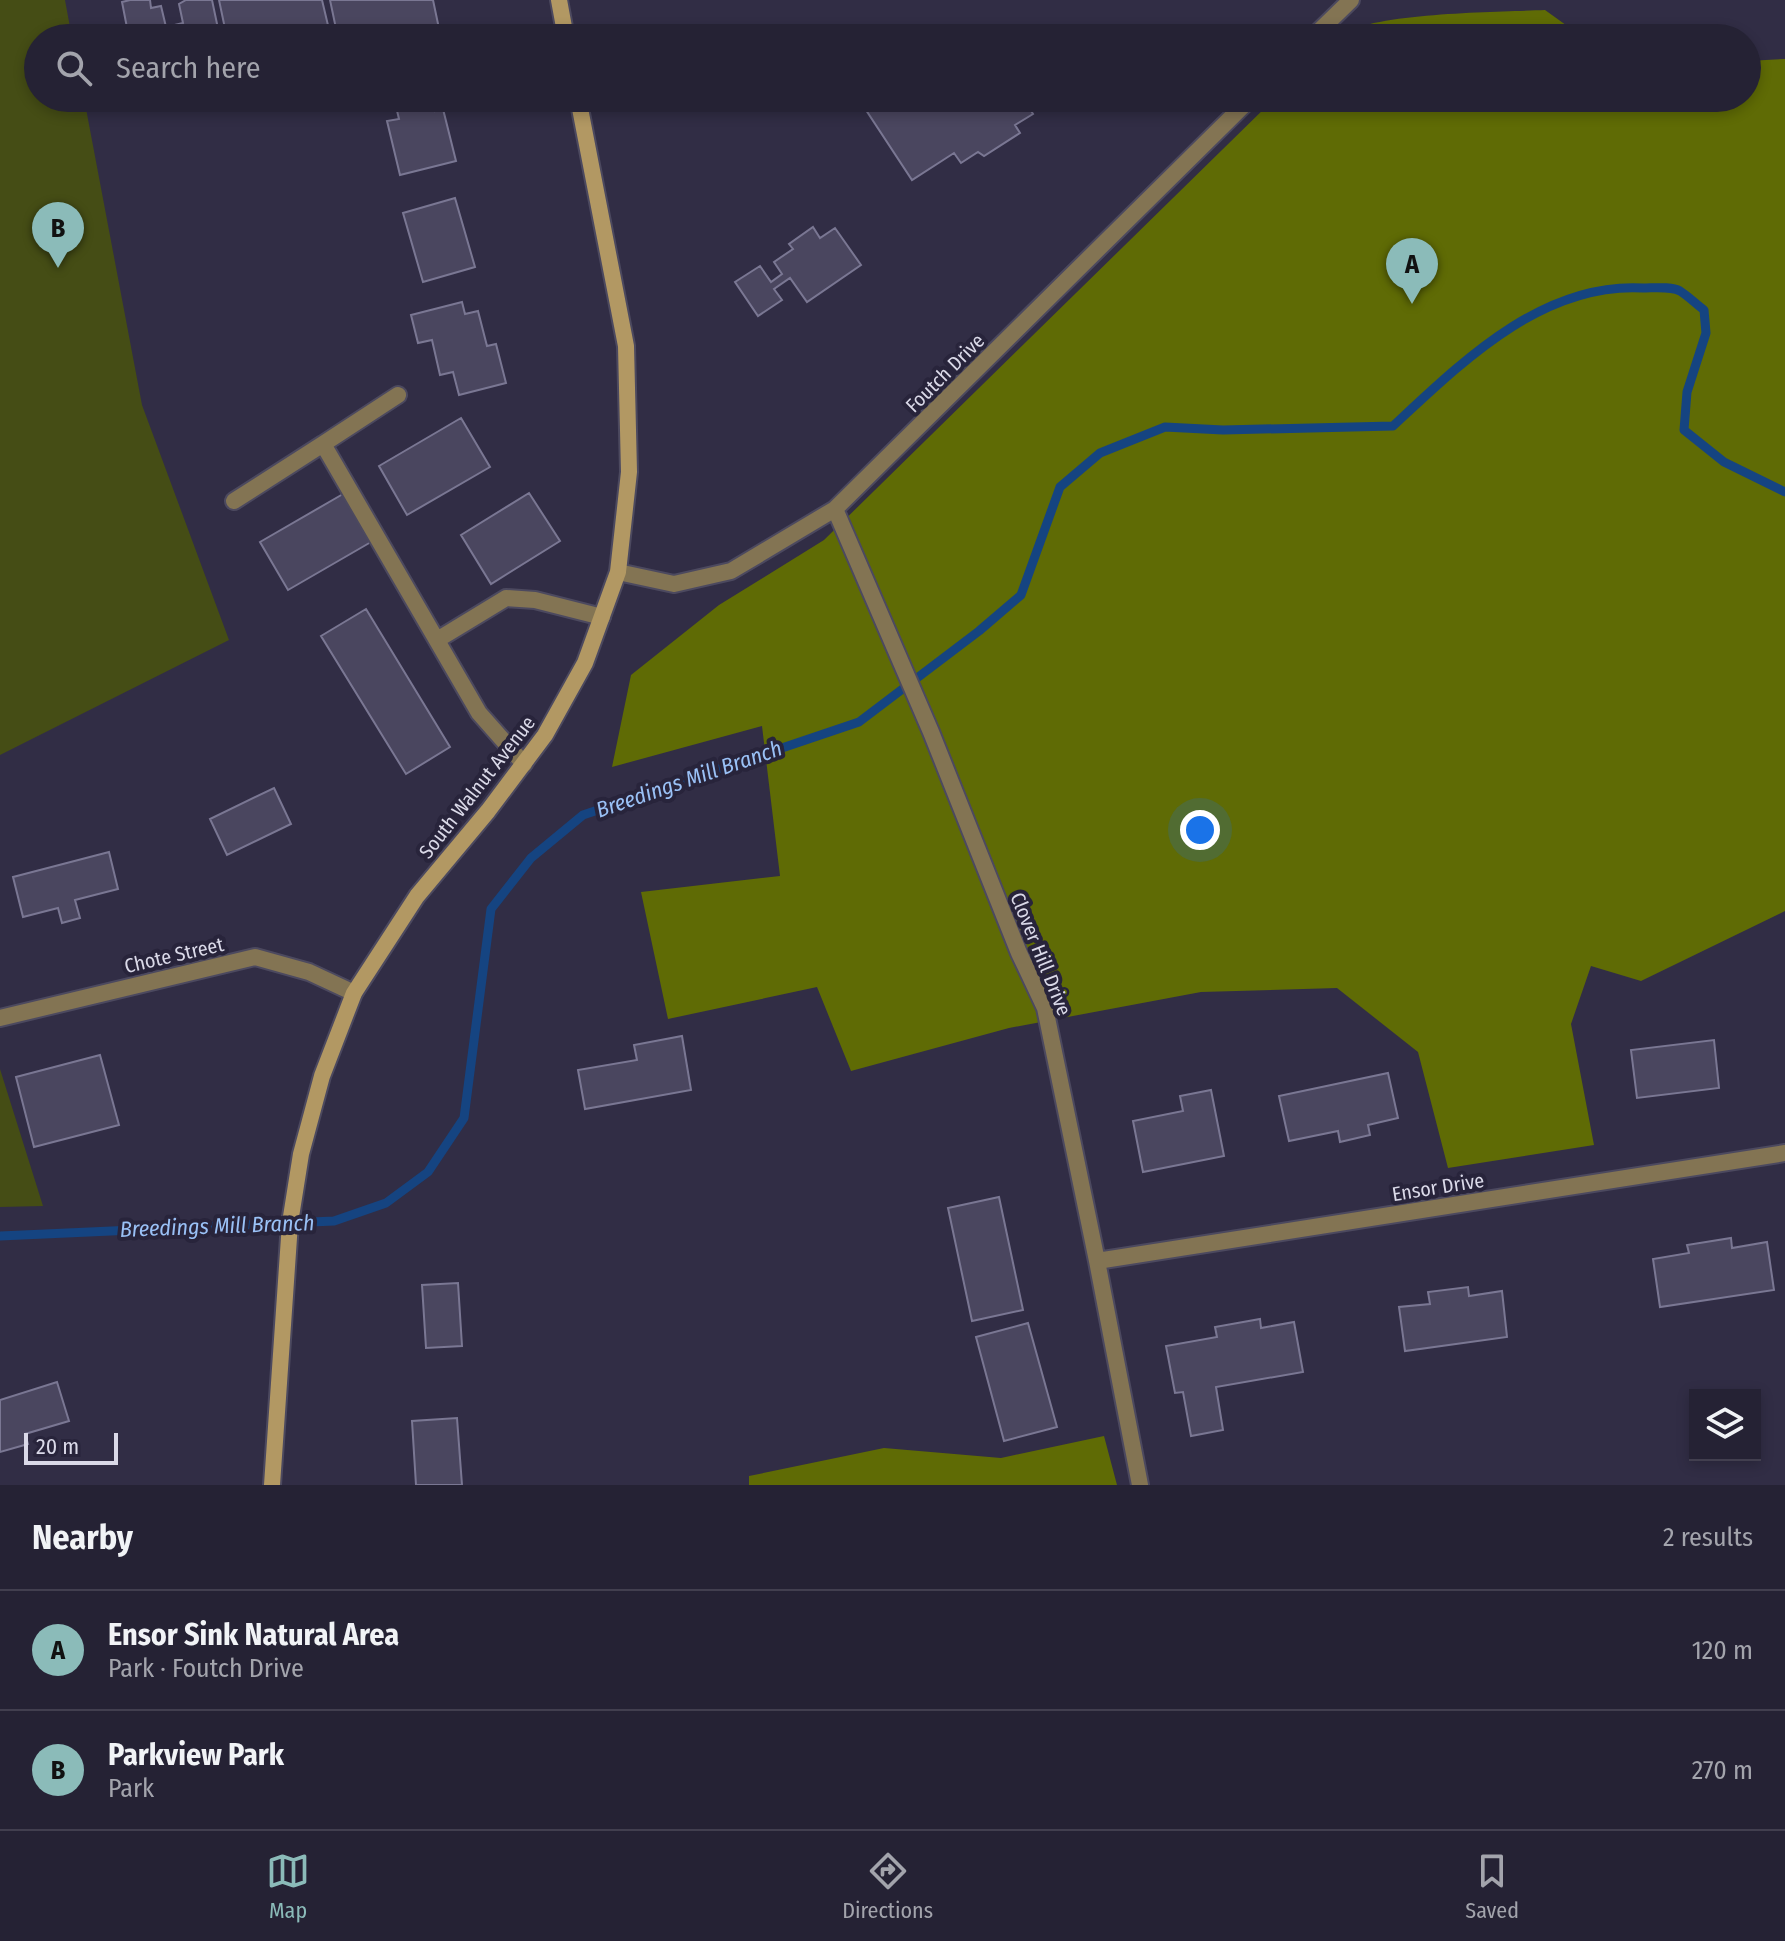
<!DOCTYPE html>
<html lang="en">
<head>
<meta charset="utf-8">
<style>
  body { margin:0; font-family:"Fira Sans Condensed",sans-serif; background:#312f40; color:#f1f3f6 }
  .controls { position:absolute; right:24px; bottom:24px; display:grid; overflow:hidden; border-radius:0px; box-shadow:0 4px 12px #0003 }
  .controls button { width:72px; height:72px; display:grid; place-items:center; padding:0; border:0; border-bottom:2px solid #423f4f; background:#252234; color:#f1f3f6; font:40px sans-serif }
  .scale { position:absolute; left:24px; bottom:20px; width:94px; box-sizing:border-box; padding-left:8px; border:4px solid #dad9e8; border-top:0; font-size:22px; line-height:28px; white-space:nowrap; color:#dad9e8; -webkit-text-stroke:6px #28243b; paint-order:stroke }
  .you { position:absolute; left:1200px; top:830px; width:28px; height:28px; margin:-20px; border:6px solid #fff; border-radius:50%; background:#1a73e8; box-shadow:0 0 0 12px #1a73e833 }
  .badge { display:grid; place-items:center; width:52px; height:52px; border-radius:50%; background:#8bbbb9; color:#111; font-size:26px; font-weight:700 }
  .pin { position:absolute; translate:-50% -66px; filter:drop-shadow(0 2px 4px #0008) }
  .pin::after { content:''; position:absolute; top:42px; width:28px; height:24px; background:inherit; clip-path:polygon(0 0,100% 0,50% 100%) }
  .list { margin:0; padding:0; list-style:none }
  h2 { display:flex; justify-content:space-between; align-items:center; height:104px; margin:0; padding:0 32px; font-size:34px }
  h2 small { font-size:26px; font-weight:400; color:#a3a4ac }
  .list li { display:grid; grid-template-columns:52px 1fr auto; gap:24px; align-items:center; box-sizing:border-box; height:120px; padding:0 32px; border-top:2px solid #423f4f }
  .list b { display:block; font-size:30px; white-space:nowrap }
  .list p { margin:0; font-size:26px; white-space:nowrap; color:#a3a4ac }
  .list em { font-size:26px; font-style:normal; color:#a3a4ac }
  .icon { flex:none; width:44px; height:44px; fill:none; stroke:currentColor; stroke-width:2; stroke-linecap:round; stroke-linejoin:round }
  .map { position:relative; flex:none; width:1785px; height:1485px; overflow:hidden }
  .search { position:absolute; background:#252234; box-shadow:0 4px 12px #0003; left:24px; right:24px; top:24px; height:88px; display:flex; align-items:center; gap:20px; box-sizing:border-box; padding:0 28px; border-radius:44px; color:#a3a4ac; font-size:30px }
  .sheet { height:344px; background:#252234 }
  nav { display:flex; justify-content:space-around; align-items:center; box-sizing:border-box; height:112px; border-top:2px solid #423f4f; background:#252234; font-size:22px; color:#a3a4ac }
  nav a { display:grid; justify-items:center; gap:4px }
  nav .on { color:#8bbbb9 }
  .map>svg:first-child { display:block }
</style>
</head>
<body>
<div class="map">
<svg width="1785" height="1485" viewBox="0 0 1785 1485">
  <rect width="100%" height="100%" fill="#312d45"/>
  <path fill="#454d15" d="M0,0h65l7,38h-34v60h46l58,307 87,235 -229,115z
    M0,1069l43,137 -43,1z"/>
  <path fill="#5f6b05" d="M1545,10l39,28h-247c26,-26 166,-26 208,-28z
    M1785,59v852l-144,70 -50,-15 -20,58 23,121 -146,23 -30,-116 -81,-64 -136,4 -192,36 -158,43 -34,-84 -149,32 -27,-127 139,-16 -18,-150 -150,41 19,-92 88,-70 105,-65 451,-442h472v-37z
    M1104,1436l13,49h-368v-9l135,-28 117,10z"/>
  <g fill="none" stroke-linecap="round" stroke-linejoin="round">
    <path stroke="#154481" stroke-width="9" d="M0,1236l334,-15 52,-18 42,-31 36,-54 27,-209 40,-51 52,-43 276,-93 120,-91 42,-36 39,-108 40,-34 65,-26 58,3 170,-4c69,-64 149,-144 250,-138 11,0 28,-2 37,3 8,5 16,13 24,19l2,23 -19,59 -3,38 40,32 61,30"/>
  </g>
  <path fill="#4a465f" stroke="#7a7793" stroke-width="2" d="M130,0h20l1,8 10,-2 5,21 17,-4 -4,-19 7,-4h26l8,38h-91l-7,-36z
    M219,0h103l9,38h-104z
    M330,0h103l8,38h-103z
    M394,98h38l3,13 8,-2 13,52 -56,14 -13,-54 12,-2z
    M878,98h145l10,16 -18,11 5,8 -36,23 -6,-4 -17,11 -7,-10 -42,27 -48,-73z
    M455,198l20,69 -52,15 -20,-69z
    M813,227l7,11 15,-10 26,37 -54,37 -17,-24 -16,11 8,11 -24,16 -23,-34 25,-16 11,16 11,-8 -8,-12 19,-13 -4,-5z
    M462,302l3,12 13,-3 9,35 9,-2 10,39 -47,12 -6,-23 -13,3 -8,-35 -14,3 -7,-28z
    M461,418l29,49 -83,48 -28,-49z
    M529,493l31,48 -69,43 -30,-49z
    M343,494l28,48 -83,48 -28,-48z
    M366,609l84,138 -44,27 -85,-138z
    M274,788l17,36 -64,31 -17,-36z
    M109,852l9,37 -43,11 5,18 -18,5 -4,-15 -35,9 -10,-40z
    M682,1036l9,54 -106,19 -7,-39 59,-10 -3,-15z
    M1714,1040l5,48 -82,10 -6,-48z
    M100,1055l19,70 -85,22 -18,-70z
    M1388,1073l10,45 -30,7 2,10 -30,7 -2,-11 -49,10 -10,-45z
    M1211,1090l13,66 -81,16 -10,-51 50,-10 -3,-15z
    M999,1197l24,113 -51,11 -24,-113z
    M1731,1238l1,10 35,-6 7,48 -114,17 -7,-48 36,-6 -2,-8z
    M458,1283l4,63 -36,2 -4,-63z
    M1468,1287l1,9 33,-5 5,46 -102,14 -6,-44 31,-3 -2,-12z
    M1260,1319l1,9 33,-6 9,50 -87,15 7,43 -32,6 -8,-44 -8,1 -9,-47 51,-9 -2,-10z
    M1028,1323l29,104 -53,14 -28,-104z
    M57,1382l12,39 -44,13 3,10 -28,8v-52z
    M457,1418l5,67h-46l-4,-64z"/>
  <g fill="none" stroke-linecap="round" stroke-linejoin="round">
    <defs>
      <path id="lane" d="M323,444l75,-49
        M234,501l89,-57 156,269 45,51
        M437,640l69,-42 29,2 67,17"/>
      <path id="street" d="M1312,38l39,-38
        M835,509l96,223 88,221 26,55 52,253 43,224
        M618,572l56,12 57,-13 104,-62 416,-411
        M0,1018l255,-61 54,15 45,21
        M1097,1261l688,-108"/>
      <path id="secondary" d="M559,0l7,38
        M272,1485l18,-262 11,-69 21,-78 32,-83 63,-97 71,-85 57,-76 40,-72 33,-91 11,-100 -3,-126 -48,-248"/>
    </defs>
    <use href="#lane" stroke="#4c495f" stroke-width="20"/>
    <use href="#street" stroke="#4c495f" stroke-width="20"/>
    <use href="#secondary" stroke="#4c495f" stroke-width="20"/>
    <use href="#lane" stroke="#837453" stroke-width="16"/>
    <use href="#street" stroke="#837453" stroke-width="16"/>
    <use href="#secondary" stroke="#b29863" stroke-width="16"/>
  </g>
  <g text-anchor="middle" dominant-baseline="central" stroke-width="8" stroke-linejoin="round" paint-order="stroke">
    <g font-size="20" fill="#dad9e8" stroke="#28243b">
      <text transform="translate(945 373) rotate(-45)">Foutch Drive</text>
      <text transform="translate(477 787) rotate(-52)">South Walnut Avenue</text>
      <text transform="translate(1041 954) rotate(68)">Clover Hill Drive</text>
      <text transform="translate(174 955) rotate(-13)">Chote Street</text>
      <text transform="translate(1438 1187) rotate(-9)">Ensor Drive</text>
    </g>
    <g font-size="22" font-style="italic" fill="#9ac1f6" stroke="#28243b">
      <text transform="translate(689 779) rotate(-19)">Breedings Mill Branch</text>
      <text transform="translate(217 1226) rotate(-2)">Breedings Mill Branch</text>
    </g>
  </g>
</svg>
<div class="controls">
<button><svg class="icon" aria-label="layers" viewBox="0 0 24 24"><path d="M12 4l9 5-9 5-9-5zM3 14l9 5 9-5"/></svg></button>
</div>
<div class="scale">20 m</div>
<div class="you"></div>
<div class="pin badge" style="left:1412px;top:304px">A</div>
<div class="pin badge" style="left:58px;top:268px">B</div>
<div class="search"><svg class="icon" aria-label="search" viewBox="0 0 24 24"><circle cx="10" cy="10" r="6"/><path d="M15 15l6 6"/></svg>Search here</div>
</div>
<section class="sheet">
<h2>Nearby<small>2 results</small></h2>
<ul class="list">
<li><span class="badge">A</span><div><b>Ensor Sink Natural Area</b><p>Park · Foutch Drive</p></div><em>120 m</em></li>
<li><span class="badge">B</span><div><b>Parkview Park</b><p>Park</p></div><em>270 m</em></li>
</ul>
</section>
<nav>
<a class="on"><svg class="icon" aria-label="map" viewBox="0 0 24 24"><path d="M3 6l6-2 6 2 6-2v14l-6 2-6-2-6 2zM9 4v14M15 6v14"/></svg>Map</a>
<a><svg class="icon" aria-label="directions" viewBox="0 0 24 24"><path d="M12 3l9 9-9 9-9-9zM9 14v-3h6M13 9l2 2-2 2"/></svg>Directions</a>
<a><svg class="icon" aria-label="saved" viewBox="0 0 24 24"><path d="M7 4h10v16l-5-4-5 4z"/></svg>Saved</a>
</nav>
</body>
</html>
